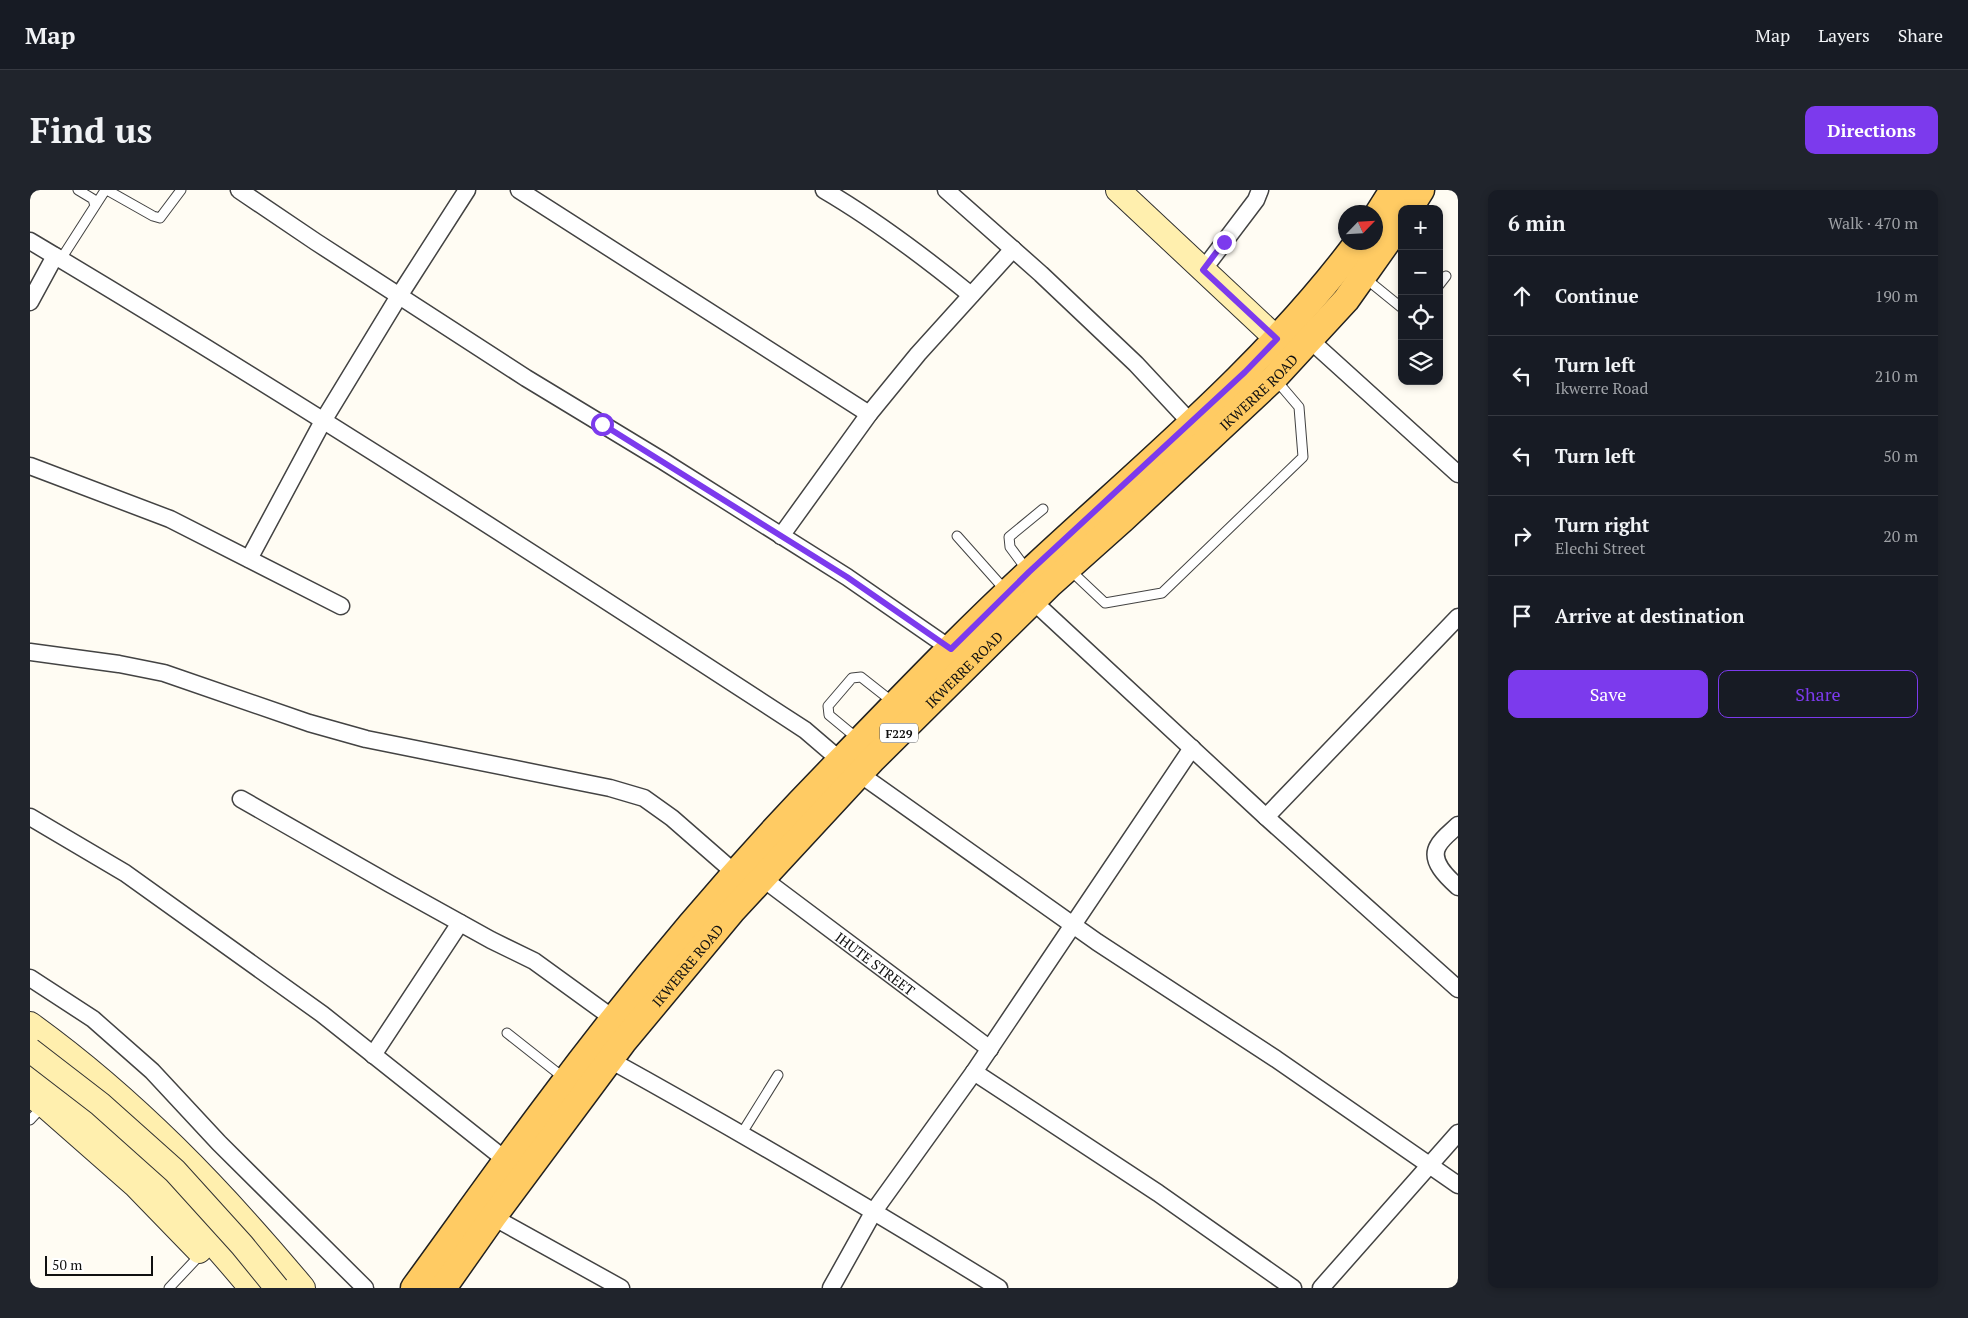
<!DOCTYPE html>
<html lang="en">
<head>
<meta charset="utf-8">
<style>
  body { margin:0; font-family:"PT Serif",serif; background:#20242c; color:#f1f3f6 }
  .controls { position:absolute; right:15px; top:15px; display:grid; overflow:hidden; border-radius:10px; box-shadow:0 2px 8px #0003 }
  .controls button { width:45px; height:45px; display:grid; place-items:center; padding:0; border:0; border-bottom:1px solid #363941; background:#171b24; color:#f1f3f6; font:25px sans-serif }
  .compass { position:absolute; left:1308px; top:15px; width:45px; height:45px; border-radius:50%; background:#171b24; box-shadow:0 2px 8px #0003; rotate:65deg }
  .scale { position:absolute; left:15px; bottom:12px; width:108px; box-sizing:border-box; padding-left:5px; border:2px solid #101010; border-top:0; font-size:14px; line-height:18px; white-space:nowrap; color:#101010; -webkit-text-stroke:4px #fff; paint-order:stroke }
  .stop { position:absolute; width:15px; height:15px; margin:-11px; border:4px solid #7c3aed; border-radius:50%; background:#fff }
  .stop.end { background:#7c3aed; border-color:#fff; box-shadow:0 1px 5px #0008 }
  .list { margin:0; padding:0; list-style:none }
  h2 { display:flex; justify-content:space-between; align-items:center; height:65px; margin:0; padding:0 20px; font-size:21px }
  h2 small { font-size:16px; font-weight:400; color:#9ea1a6 }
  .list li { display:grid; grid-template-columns:32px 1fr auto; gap:15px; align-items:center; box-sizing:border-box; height:80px; padding:0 20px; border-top:1px solid #363941 }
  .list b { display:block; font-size:19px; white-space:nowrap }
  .list p { margin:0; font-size:16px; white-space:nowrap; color:#9ea1a6 }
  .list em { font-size:16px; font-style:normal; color:#9ea1a6 }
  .actions { display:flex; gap:10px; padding:15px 20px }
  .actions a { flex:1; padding:11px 0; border:1px solid #7c3aed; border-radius:10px; text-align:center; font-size:18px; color:#7c3aed }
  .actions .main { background:#7c3aed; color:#fff }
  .icon { flex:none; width:28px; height:28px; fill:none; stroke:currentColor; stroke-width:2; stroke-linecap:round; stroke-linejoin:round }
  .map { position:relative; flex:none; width:1428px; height:1098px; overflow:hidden; border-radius:10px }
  header { display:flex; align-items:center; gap:30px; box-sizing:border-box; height:70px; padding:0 25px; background:#171b24; border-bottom:1px solid #363941 }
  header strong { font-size:24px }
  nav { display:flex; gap:28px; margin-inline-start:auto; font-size:18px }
  .intro { display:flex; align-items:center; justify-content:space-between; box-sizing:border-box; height:120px; padding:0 30px }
  h1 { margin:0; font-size:35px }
  .button { padding:12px 22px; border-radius:10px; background:#7c3aed; color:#fff; font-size:18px; font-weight:700 }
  main { display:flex; gap:30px; padding:0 30px }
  aside { flex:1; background:#171b24; border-radius:10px; box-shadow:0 2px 8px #0003 }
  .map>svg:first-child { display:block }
</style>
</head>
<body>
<header>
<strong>Map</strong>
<nav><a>Map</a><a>Layers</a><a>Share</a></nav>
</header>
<div class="intro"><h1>Find us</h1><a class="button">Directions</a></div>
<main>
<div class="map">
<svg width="1428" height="1098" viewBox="0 0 1428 1098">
  <rect width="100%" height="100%" fill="#fffcf3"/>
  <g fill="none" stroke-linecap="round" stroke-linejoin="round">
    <defs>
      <path id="lane" d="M65,16l9,-14 3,-2 46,26 7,2 21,-28
        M31,69l34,-53 -2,-7 -15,-9
        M1335,88l37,30
        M1409,95l7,-9
        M927,346l49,55
        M997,380l-17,-23 -1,-10 34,-28
        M1040,380l35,33 57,-10 141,-136 -4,-50 -23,-27
        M828,549l-29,-24 -1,-9 24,-28 9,-1 33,26
        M477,843l57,45
        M0,930l14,-15
        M712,943l36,-58
        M139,1098l32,-34"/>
      <g id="street">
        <path d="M209,0l77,52 210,136 137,83 184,116 104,72"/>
        <path d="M489,0l350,224"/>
        <path d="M794,0c53,31 99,66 147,105"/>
        <path d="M916,0l95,84 95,90 55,59"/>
        <path d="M0,51c262,156 519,322 775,489l35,30 257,182 179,117 182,126"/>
        <path d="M1173,80l53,-70 4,-10"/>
        <path d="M0,112l25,-46"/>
        <path d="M1280,150l148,134"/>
        <path d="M0,276l140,53 171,87"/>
        <path d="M751,346l88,-122 49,-60 95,-105"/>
        <path d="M219,369l74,-138 76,-125 68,-106"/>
        <path d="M1003,411l233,216 192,172"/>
        <path d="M0,462l89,12 45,9 145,50 57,16 244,49 34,10 28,20 63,55"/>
        <path d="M211,609l149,85 101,56 43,21 80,58"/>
        <path d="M0,627l95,56 197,141 185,147"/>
        <path d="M1236,627l192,-200"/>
        <path d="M1428,635c-6,6 -16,13 -20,21 -9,15 10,32 20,41"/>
        <path id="s1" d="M732,688l228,171"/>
        <path d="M0,788l63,41 59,52 67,72 146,145"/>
        <path d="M343,865l87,-132"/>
        <path d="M580,870c132,73 261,149 389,228"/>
        <path d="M944,882l184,121 135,95"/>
        <path d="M463,1027l128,71"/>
        <path d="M801,1098l43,-77 100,-139 218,-324"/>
        <path d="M1291,1098l137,-155"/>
      </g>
      <path id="secondary" d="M1088,0l159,149
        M0,834c104,75 191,166 273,264
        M0,880c83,62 155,139 221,218
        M0,905l14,10 91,80 64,66"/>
      <g id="primary">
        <path d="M1379,19l12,-19"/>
        <path d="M1346,27l17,-27"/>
        <path d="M384,1098c46,-63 91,-127 138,-189 89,-119 185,-234 290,-340 64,-66 128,-133 196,-195 111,-103 229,-200 320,-322"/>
        <path id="s2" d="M413,1098l50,-71 130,-175 109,-131 141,-152 116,-115 61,-60 74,-66 150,-140 72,-78 56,-79"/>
      </g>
    </defs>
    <use href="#lane" stroke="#434343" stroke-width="11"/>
    <use href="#street" stroke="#434343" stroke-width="19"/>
    <use href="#secondary" stroke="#323232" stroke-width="26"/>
    <use href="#primary" stroke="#212121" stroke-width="29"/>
    <use href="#lane" stroke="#fff" stroke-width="9"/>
    <use href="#street" stroke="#fff" stroke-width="16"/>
    <use href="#secondary" stroke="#ffefae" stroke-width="24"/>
    <use href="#primary" stroke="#ffcb63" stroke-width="26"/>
    <defs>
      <path id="secondary-bridge" d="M0,860l70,54 75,67 67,74 35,43"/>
    </defs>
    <use href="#secondary-bridge" stroke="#323232" stroke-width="26" stroke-linecap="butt"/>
    <use href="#secondary-bridge" stroke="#ffefae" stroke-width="24"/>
  </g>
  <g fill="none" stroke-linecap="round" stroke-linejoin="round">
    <path stroke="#7c3aed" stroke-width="6" d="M572,234l245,153 104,72 78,-77 216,-200 32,-33 -74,-69 21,-28"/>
  </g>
  <g text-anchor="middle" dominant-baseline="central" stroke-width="5" stroke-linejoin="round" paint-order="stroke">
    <rect fill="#fff" stroke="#585858" stroke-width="1" x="850" y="533.5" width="38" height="19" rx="4"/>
    <g font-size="12" font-weight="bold" fill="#101010">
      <text x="869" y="543">F229</text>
    </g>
    <g font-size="14" fill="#101010" stroke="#fff">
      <text stroke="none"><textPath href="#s2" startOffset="1215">IKWERRE ROAD</textPath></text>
      <text stroke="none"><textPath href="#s2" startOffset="810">IKWERRE ROAD</textPath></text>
      <text stroke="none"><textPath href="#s1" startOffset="142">IHUTE STREET</textPath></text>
      <text stroke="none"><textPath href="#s2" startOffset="405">IKWERRE ROAD</textPath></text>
    </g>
  </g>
</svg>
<div class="controls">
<button>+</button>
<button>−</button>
<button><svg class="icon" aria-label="locate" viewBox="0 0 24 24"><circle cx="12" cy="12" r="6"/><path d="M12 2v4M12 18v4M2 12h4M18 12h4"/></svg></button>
<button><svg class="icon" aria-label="layers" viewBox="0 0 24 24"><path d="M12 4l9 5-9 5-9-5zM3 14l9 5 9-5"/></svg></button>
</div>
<svg class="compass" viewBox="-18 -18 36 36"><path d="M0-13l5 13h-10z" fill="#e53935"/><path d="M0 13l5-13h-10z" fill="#9ea1a6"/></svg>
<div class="scale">50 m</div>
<div class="stop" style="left:572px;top:234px"></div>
<div class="stop end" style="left:1194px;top:52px"></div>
</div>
<aside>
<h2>6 min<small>Walk · 470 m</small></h2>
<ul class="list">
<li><svg class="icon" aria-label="ahead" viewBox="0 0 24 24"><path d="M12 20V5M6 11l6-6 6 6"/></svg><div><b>Continue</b></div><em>190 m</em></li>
<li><svg class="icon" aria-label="left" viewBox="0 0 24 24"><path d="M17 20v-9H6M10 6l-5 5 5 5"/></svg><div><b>Turn left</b><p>Ikwerre Road</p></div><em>210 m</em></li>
<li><svg class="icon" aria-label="left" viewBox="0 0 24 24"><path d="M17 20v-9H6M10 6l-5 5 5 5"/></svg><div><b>Turn left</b></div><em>50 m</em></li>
<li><svg class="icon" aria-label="right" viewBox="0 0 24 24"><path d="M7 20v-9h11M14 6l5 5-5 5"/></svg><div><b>Turn right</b><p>Elechi Street</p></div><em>20 m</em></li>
<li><svg class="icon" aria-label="arrive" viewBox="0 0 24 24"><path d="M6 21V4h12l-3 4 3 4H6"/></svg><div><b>Arrive at destination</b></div></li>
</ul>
<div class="actions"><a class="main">Save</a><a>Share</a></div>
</aside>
</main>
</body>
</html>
